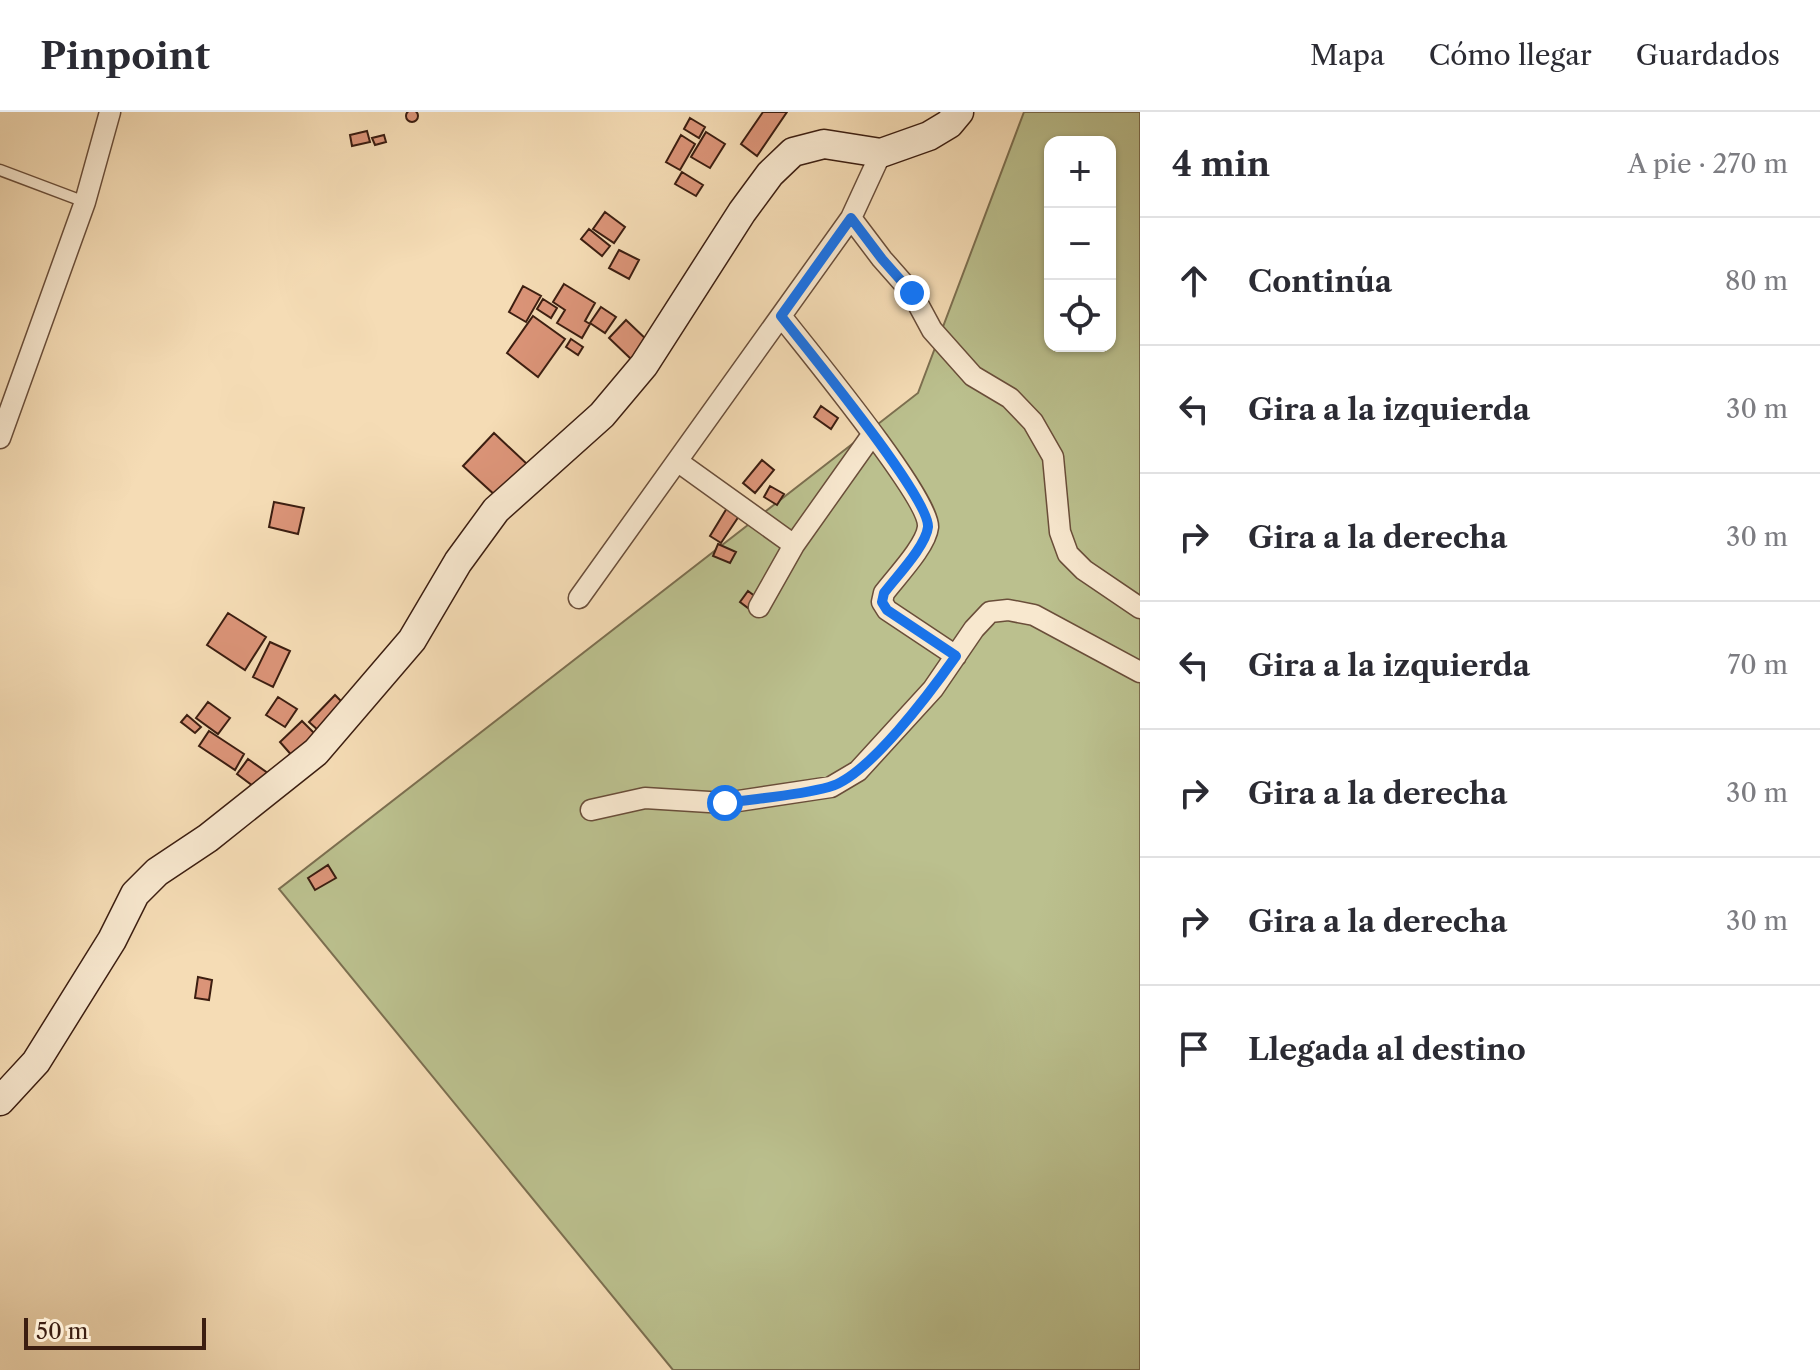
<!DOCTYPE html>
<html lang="es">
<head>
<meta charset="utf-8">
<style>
  body { margin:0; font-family:"Libre Caslon Text",serif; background:#f7f7f7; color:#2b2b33 }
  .controls { position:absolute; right:24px; top:24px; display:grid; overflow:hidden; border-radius:16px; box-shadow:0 2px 6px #0004 }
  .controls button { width:72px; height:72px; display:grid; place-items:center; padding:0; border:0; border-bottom:2px solid #e1e1e2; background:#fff; color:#2b2b33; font:40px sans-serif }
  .scale { position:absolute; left:24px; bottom:20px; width:182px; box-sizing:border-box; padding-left:8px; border:4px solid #3c1e11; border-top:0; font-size:22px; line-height:28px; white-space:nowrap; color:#3c1e11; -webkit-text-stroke:6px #f8e8cf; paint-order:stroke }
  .stop { position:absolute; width:24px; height:24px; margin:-18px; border:6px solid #1a73e8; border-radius:50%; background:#fff }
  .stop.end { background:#1a73e8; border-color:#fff; box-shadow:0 2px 8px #0008 }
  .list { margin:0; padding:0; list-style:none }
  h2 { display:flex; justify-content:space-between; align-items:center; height:104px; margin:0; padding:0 32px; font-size:34px }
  h2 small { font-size:26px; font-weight:400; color:#7c7c81 }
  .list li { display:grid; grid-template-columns:52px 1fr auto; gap:24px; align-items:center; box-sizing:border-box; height:128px; padding:0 32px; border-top:2px solid #e1e1e2 }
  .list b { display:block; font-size:30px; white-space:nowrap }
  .list em { font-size:26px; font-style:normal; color:#7c7c81 }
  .icon { flex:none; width:44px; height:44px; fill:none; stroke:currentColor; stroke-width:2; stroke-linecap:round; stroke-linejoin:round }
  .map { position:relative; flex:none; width:1140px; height:1258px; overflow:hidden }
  header { display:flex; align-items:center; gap:48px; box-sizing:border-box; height:112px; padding:0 40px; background:#fff; border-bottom:2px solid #e1e1e2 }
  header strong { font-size:38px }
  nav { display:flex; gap:44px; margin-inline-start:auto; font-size:28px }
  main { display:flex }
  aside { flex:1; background:#fff }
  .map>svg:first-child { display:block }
</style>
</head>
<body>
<header>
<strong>Pinpoint</strong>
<nav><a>Mapa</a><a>Cómo llegar</a><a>Guardados</a></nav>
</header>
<main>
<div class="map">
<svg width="1140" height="1258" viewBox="0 0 1140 1258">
  <rect width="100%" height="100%" fill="#f5dcb5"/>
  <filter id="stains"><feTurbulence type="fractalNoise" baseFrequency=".0025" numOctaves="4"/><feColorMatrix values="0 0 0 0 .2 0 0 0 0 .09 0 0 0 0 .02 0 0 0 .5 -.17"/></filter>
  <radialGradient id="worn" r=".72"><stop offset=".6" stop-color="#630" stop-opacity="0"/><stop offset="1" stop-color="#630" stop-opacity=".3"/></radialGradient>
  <path fill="#bbc08e" stroke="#7c6f50" stroke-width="2" fill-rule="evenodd" d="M1024,0h116v1258h-467l-394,-481 639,-496zM1050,30h60v204h-60z"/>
  <path fill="#db9478" stroke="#3c1e11" stroke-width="2" d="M406 4a6 6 0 1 1 12 0a6 6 0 1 1-12 0Z
    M763,0h24l-30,44 -16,-12z
    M690,6l15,9 -6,11 -15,-9z
    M367,19l3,11 -18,4 -2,-11z
    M706,20l19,12 -15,24 -19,-11z
    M384,23l2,7 -11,3 -3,-7z
    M681,23l14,9 -15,26 -14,-8z
    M682,60l21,13 -7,11 -21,-12z
    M605,100l20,15 -11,16 -21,-14z
    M589,117l21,17 -8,10 -21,-17z
    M619,138l20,10 -10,19 -20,-11z
    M564,172l31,19 -10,18 5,3 -8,14 -25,-15 8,-13 -12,-8z
    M523,174l18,10 -15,26 -17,-10z
    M543,187l14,9 -6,10 -14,-9z
    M601,195l15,10 -11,16 -15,-10z
    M533,204l32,23 -27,38 -31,-24z
    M626,208l22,21 -17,18 -22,-21z
    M571,227l12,8 -5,8 -12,-8z
    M821,294l17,12 -7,11 -17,-12z
    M494,321l33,31 -31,32 -33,-30z
    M762,348l12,10 -19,23 -12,-10z
    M770,374l14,8 -7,11 -13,-8z
    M274,390l30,6 -6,26 -29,-7z
    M727,396l12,8 -18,27 -11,-7z
    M718,432l18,8 -6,11 -17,-7z
    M748,479l8,6 -8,11 -8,-6z
    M228,501l38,24 -21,33 -38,-25z
    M270,530l20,9 -17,36 -20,-10z
    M335,583l9,9 -25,27 -10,-9z
    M278,585l19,12 -12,18 -19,-12z
    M208,590l22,16 -12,16 -22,-16z
    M187,603l14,12 -6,6 -14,-11z
    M302,609l15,15 -23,22 -14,-16z
    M209,619l35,23 -9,16 -36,-24z
    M248,647l24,17 -11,16 -24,-18z
    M328,753l8,13 -21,12 -7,-12z
    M198,865l14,3 -3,20 -14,-2z"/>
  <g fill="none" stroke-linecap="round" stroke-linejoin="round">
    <defs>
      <path id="lane" d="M0,58l85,32"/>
      <path id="street" d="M851,106l31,41 30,34 20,37 41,46 37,22 23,24 20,35 7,75 8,22 16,16 56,38
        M781,204c25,32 149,182 147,211 -2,19 -32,50 -44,66l-2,9 5,8 69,46
        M0,326l85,-236 25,-90
        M677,349l117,84
        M579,486l272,-380 30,-65
        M759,495l35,-62 78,-110
        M591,698l54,-12 80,5 106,-16 27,-16 75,-82 41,-60 16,-17 18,-2 26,5 106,57"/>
      <path id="secondary" d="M0,989l36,-39 76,-122 23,-46 22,-22 51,-34 108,-86 96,-112 46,-78 38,-52 106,-95 42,-50 98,-153 28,-38 23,-22 31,-8 57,9 48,-17 20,-12 10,-12"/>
    </defs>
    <use href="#lane" stroke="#6a4e3a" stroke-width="13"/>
    <use href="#street" stroke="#6a4e3a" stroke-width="23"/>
    <use href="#secondary" stroke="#3c1e11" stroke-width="31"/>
    <use href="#lane" stroke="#f8e8cf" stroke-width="10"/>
    <use href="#street" stroke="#f8e8cf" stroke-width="20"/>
    <use href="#secondary" stroke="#f8e8cf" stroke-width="28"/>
  </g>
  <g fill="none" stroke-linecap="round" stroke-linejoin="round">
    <path stroke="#1a73e8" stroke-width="10" d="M725,691c34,-5 71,-7 104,-16 39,-10 103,-97 127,-131l-69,-46 -5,-8 2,-9c12,-16 42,-47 44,-66 2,-29 -122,-179 -147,-211l70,-98 31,41 30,34"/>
  </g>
  <rect width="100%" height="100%" filter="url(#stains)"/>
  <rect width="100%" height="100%" fill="url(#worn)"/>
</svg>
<div class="controls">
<button>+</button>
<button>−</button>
<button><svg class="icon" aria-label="locate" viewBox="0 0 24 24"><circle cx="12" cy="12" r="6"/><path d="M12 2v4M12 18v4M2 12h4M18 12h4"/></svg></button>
</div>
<div class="scale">50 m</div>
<div class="stop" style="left:725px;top:691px"></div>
<div class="stop end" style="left:912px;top:181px"></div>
</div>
<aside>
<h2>4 min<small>A pie · 270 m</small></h2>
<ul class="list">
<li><svg class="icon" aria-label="ahead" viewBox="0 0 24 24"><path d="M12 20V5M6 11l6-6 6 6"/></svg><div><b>Continúa</b></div><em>80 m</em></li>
<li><svg class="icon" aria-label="left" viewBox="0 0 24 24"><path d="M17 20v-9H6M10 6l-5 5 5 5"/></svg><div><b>Gira a la izquierda</b></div><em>30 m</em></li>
<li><svg class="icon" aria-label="right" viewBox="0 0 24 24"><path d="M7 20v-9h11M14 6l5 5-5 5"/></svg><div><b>Gira a la derecha</b></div><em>30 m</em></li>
<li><svg class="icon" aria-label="left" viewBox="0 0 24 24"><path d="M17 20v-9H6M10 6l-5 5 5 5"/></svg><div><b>Gira a la izquierda</b></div><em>70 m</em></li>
<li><svg class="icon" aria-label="right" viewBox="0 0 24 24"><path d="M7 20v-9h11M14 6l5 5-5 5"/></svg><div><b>Gira a la derecha</b></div><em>30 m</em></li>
<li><svg class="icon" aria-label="right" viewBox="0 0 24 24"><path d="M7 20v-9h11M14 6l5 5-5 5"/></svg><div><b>Gira a la derecha</b></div><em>30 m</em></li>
<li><svg class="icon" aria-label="arrive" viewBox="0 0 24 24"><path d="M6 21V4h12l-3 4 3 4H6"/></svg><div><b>Llegada al destino</b></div></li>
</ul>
</aside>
</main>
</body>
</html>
